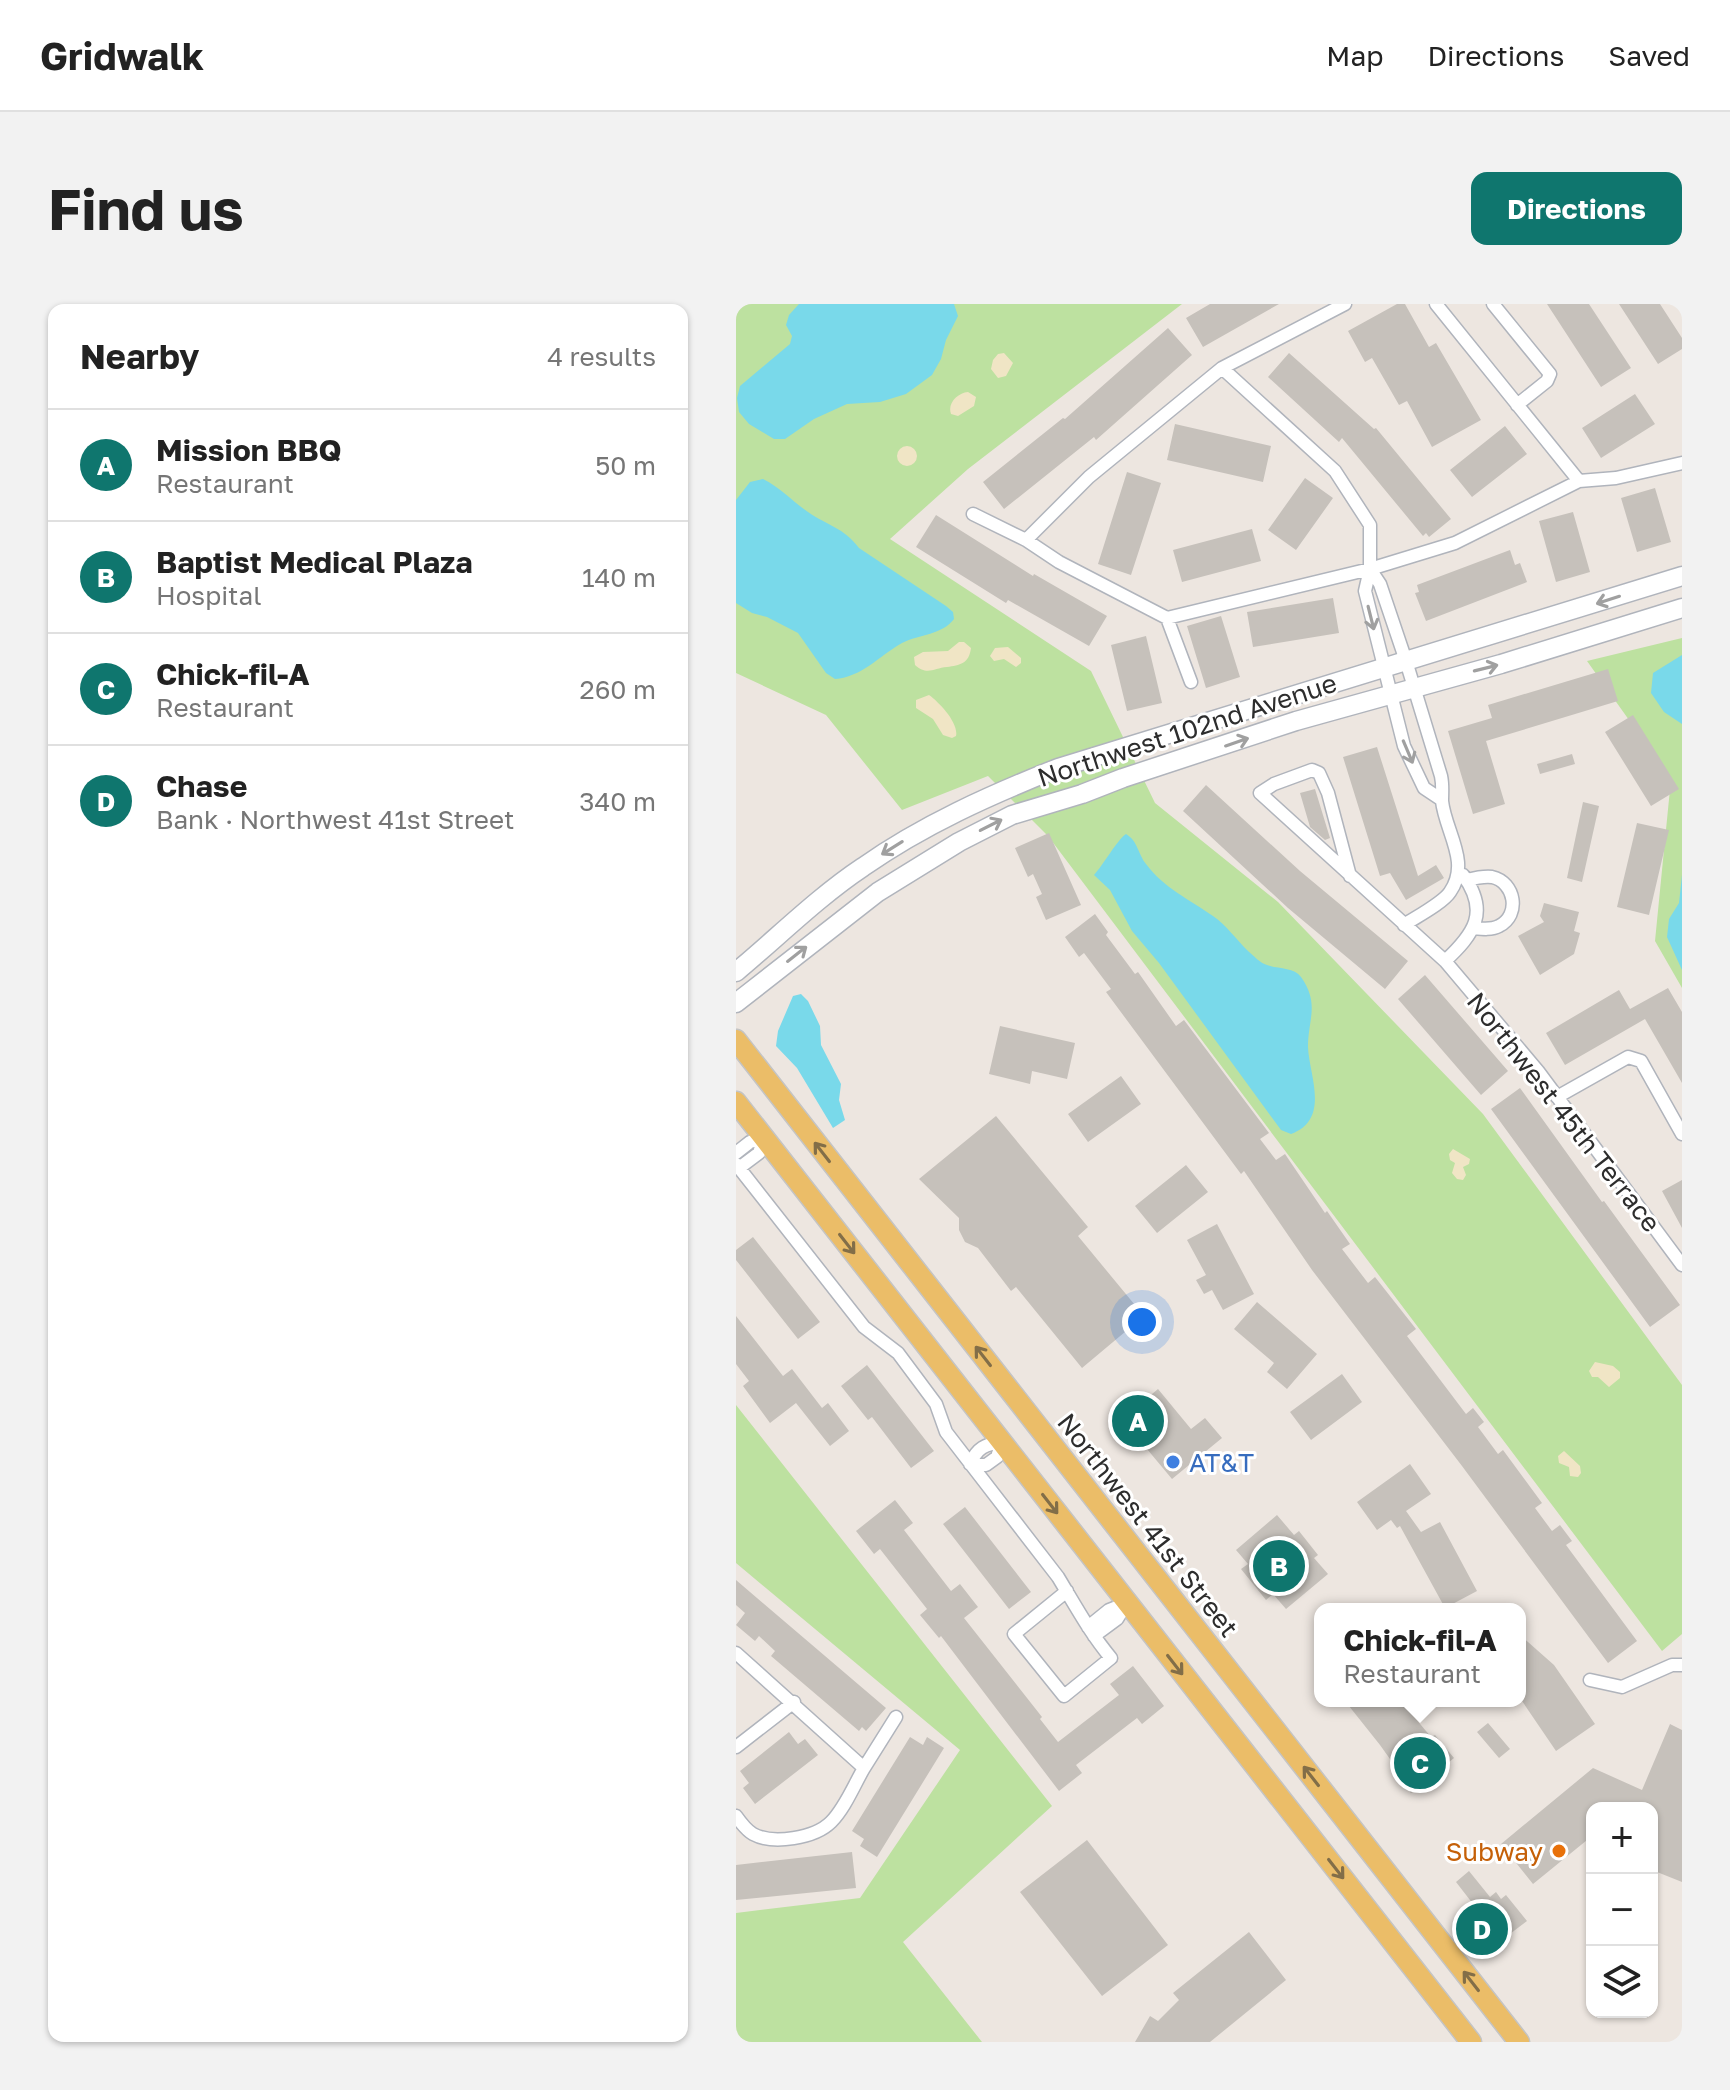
<!DOCTYPE html>
<html lang="en">
<head>
<meta charset="utf-8">
<style>
  body { margin:0; font-family:"Golos Text",sans-serif; background:#f2f2f2; color:#222 }
  .controls { position:absolute; right:24px; bottom:24px; display:grid; overflow:hidden; border-radius:16px; box-shadow:0 2px 6px #0004 }
  .controls button { width:72px; height:72px; display:grid; place-items:center; padding:0; border:0; border-bottom:2px solid #e0e0e0; background:#fff; color:#222; font:40px sans-serif }
  .you { position:absolute; left:406px; top:1018px; width:28px; height:28px; margin:-20px; border:6px solid #fff; border-radius:50%; background:#1a73e8; box-shadow:0 0 0 12px #1a73e833 }
  .badge { display:grid; place-items:center; width:52px; height:52px; border-radius:50%; background:#0f766e; color:#fff; font-size:26px; font-weight:700 }
  .pin { position:absolute; translate:-50% -50%; border:4px solid #fff; box-shadow:0 2px 8px #0006 }
  .popup { position:absolute; left:578px; top:1299px; width:212px; height:104px; box-sizing:border-box; display:grid; place-content:center; border-radius:16px; background:#fff; filter:drop-shadow(0 2px 6px #0005); font-size:26px; white-space:nowrap; color:#767676 }
  .popup b { font-size:30px; color:#222 }
  .popup::after { content:''; position:absolute; left:50%; top:100%; margin-left:-16px; border:16px solid transparent; border-top-color:#fff }
  .list { margin:0; padding:0; list-style:none }
  h2 { display:flex; justify-content:space-between; align-items:center; height:104px; margin:0; padding:0 32px; font-size:34px }
  h2 small { font-size:26px; font-weight:400; color:#767676 }
  .list li { display:grid; grid-template-columns:52px 1fr auto; gap:24px; align-items:center; box-sizing:border-box; height:112px; padding:0 32px; border-top:2px solid #e0e0e0 }
  .list b { display:block; font-size:30px; white-space:nowrap }
  .list p { margin:0; font-size:26px; white-space:nowrap; color:#767676 }
  .list em { font-size:26px; font-style:normal; color:#767676 }
  .icon { flex:none; width:44px; height:44px; fill:none; stroke:currentColor; stroke-width:2; stroke-linecap:round; stroke-linejoin:round }
  .map { position:relative; flex:none; width:946px; height:1738px; overflow:hidden; border-radius:16px }
  header { display:flex; align-items:center; gap:48px; box-sizing:border-box; height:112px; padding:0 40px; background:#fff; border-bottom:2px solid #e0e0e0 }
  header strong { font-size:38px }
  nav { display:flex; gap:44px; margin-inline-start:auto; font-size:28px }
  .intro { display:flex; align-items:center; justify-content:space-between; box-sizing:border-box; height:192px; padding:0 48px }
  h1 { margin:0; font-size:56px }
  .button { padding:20px 36px; border-radius:16px; background:#0f766e; color:#fff; font-size:28px; font-weight:700 }
  main { display:flex; gap:48px; padding:0 48px }
  aside { flex:1; background:#fff; border-radius:16px; box-shadow:0 2px 6px #0004 }
  .map>svg:first-child { display:block }
</style>
</head>
<body>
<header>
<strong>Gridwalk</strong>
<nav><a>Map</a><a>Directions</a><a>Saved</a></nav>
</header>
<div class="intro"><h1>Find us</h1><a class="button">Directions</a></div>
<main>
<aside>
<h2>Nearby<small>4 results</small></h2>
<ul class="list">
<li><span class="badge">A</span><div><b>Mission BBQ</b><p>Restaurant</p></div><em>50 m</em></li>
<li><span class="badge">B</span><div><b>Baptist Medical Plaza</b><p>Hospital</p></div><em>140 m</em></li>
<li><span class="badge">C</span><div><b>Chick-fil-A</b><p>Restaurant</p></div><em>260 m</em></li>
<li><span class="badge">D</span><div><b>Chase</b><p>Bank · Northwest 41st Street</p></div><em>340 m</em></li>
</ul>
</aside>
<div class="map">
<svg width="946" height="1738" viewBox="0 0 946 1738">
  <rect width="100%" height="100%" fill="#ede6e0"/>
  <path fill="#bde1a0" d="M0,0h446l-214,165 -78,70 201,132 64,132 123,99 205,212 199,271v249l-20,17 -614,-815 -60,-60 -86,34 -76,-95 -90,-42z
    M946,334v350l-27,-47 16,-162 -84,-118z
    M0,1101l316,401 -149,136 79,100h-246v-129l124,-15 100,-148 -224,-187z"/>
  <path fill="#f0e5c5" d="M268,49l9,10 -7,13 -8,2 -7,-9 2,-9 5,-6z
    M232,88l8,5 -2,9 -16,10 -7,-2c-4,-11 7,-21 17,-22z
    M161 152a10 10 0 1 1 20 0a10 10 0 1 1-20 0Z
    M223,338h5l7,6c-2,16 -11,17 -24,19 -13,1 -20,9 -32,-2l-1,-8 9,-5 25,-1z
    M272,343l13,11v5l-5,4 -12,-8 -10,2 -4,-5 5,-8z
    M193,391c10,7 30,28 27,41l-4,2 -9,-3 -10,-16 -17,-11v-8z
    M717,845l17,10 -1,5 -6,3 3,8 -3,5 -6,-1 -5,-6 3,-10 -5,-3 -1,-6z
    M859,1058l18,4 7,6v6l-11,9 -11,-10h-6l-3,-6z
    M828,1147l16,15 1,7 -3,4 -8,-1 -1,-9 -10,-4 -1,-7z"/>
  <path fill="#79d9ea" d="M63,0h155l4,12 -12,24 -5,19 -9,16 -26,19 -26,8 -33,2 -33,15 -29,20h-11l-25,-15 -10,-12 -2,-14 3,-12 50,-42 2,-8 -6,-11 3,-10z
    M27,175c18,9 29,22 45,33 20,14 35,15 51,36l87,58 7,6 1,7c-12,16 -34,15 -52,24 -23,13 -40,34 -67,36l-9,-6 -28,-40 -31,-16 -15,-4 -16,-10v-103l14,-18z
    M946,351v69l-18,-12 -13,-19 2,-20z
    M390,530c12,7 12,20 20,30 19,25 43,35 67,52 13,9 23,23 35,35 6,5 12,12 19,14 10,4 27,2 34,12 19,27 7,42 7,70 1,28 23,72 -17,87l-10,-4 -122,-167 -27,-32 -22,-41 -16,-15c10,-11 23,-35 32,-41z
    M946,571v95l-15,-33 2,-18 10,-16z
    M65,690l7,7 12,25 1,19 20,39 -2,16 6,20 -12,8 -36,-60 -21,-22 2,-15 15,-35z"/>
  <path fill="#c6c1bb" d="M474,0h69l-76,43 -17,-29z
    M661,0h8l24,43 7,-4 45,77 -49,27 -25,-46 -8,4 -27,-47 -7,4 -17,-31z
    M811,0h42l42,64 -30,19z
    M883,0h41l22,34v11l-24,15z
    M432,24l24,27 -96,85 -2,-3 -90,72 -21,-27 80,-64 2,1z
    M553,49l85,76 2,-1 75,91 -22,18 -3,-4 -3,3 -81,-98 -3,4 -71,-65z
    M899,90l20,30 -54,34 -19,-30z
    M439,120l96,22 -8,36 -96,-22z
    M769,122l22,28 -55,43 -22,-27z
    M391,168l34,11 -30,92 -33,-11z
    M569,174l28,20 -37,52 -28,-20z
    M919,184l16,54 -34,10 -16,-54z
    M837,208l17,60 -34,10 -17,-61z
    M200,211l97,61 1,-2 73,42 -18,30 -81,-46 -2,3 -90,-56z
    M516,225l9,32 -79,21 -9,-32z
    M774,246l5,15 5,-2 7,19 -101,39 -11,-28 4,-1 -2,-7z
    M597,294l6,35 -86,14 -6,-35z
    M485,312l19,61 -34,11 -19,-62z
    M410,332l16,67 -35,8 -16,-66z
    M872,365l10,32 -132,40 19,63 -32,10 -25,-83 44,-13 -4,-13z
    M897,411l46,74 -28,17 -46,-74z
    M641,443l41,129 18,-11 8,13 -38,22 -16,-27 -10,3 -37,-119z
    M836,450l3,10 -35,10 -3,-10z
    M470,481l94,86 108,90 -23,28 -97,-81 -105,-97z
    M579,485l15,49 -5,2 -15,-13 -10,-34z
    M847,498l16,4 -17,76 -15,-4z
    M901,519l32,7 -20,85 -32,-8z
    M313,529l32,72 -35,15 -10,-23 6,-3 -9,-20 -5,3 -13,-29z
    M808,599l35,9 -5,19 6,2 -6,21 -34,21 -22,-39 26,-14 -4,-6z
    M359,610l13,18 -2,3 29,39 3,-2 38,54 8,-6 85,113 -9,6 16,21 9,-6 40,59 2,-2 23,33 -8,5 26,34 7,-6 41,52 -9,7 59,78 7,-6 11,14 -6,5 20,27 5,-4 39,53 -7,5 17,23 8,-6 12,16 -6,4 71,96 -29,22 -146,-197 -150,-196 -68,-99 -3,3 -135,-182 5,-3 -27,-36 -5,4 -14,-20z
    M689,671l83,96 -27,24 -83,-96z
    M932,684l14,24v71l-37,-64 -80,46 -19,-32 73,-43 11,19z
    M264,722l75,17 -8,36 -35,-8 -2,13 -41,-10z
    M385,772l20,28 -53,38 -20,-28z
    M784,784l82,114 2,-1 76,104 -30,22 -159,-218z
    M260,812l92,111 -10,9 66,80 -62,52 -66,-81 -5,4 -33,-43 -13,-6 -6,-12v-12l-40,-39z
    M450,861l22,27 -51,41 -22,-27z
    M946,876v48l-20,-37z
    M481,920l37,70 -31,16 -11,-20 -8,4 -8,-14 10,-5 -19,-35z
    M17,933l67,85 -22,17 -62,-79v-10z
    M521,998l60,52 -30,35 -20,-17 7,-9 -40,-34z
    M0,1012l47,60 9,-7 30,39 6,-5 21,28 -19,15 -34,-43 -26,20 -27,-37 6,-5 -13,-17z
    M131,1061l67,86 -23,17 -39,-51 -4,3 -27,-34z
    M606,1070l20,28 -51,38 -21,-28z
    M422,1085l33,40 14,-11 17,20 -50,41 -50,-60z
    M674,1160l21,30 -25,17 15,21 19,-10 37,69 -32,17 -45,-82 -3,2 -6,-8 -14,10 -20,-28z
    M159,1196l18,23 -9,7 47,61 9,-7 18,23 -14,11 78,99 -2,2 18,23 61,-47 -9,-11 23,-18 31,40 -22,18 -5,-6 -61,47 6,8 -23,18 -118,-155 -2,2 -19,-23 7,-6 -47,-60 -6,5 -18,-23z
    M229,1203l66,85 -22,17 -66,-85z
    M541,1211l17,20 5,-4 19,24 -4,3 14,16 -42,35 -13,-15 -7,6 -25,-31 7,-5 -12,-14z
    M0,1276l150,128 -20,23 -4,-4 -3,4 -88,-75 4,-5 -16,-15 -4,5 -19,-16 9,-12 -9,-8z
    M784,1331l34,30 41,59 -39,27 -36,-53z
    M609,1397h56l30,36 4,-2 19,23 -43,35 -19,-25 3,-2 -15,-21z
    M752,1419l22,26 -11,9 -22,-26z
    M934,1420l12,6v152l-30,-12v-62h-60v28l-59,48 -32,-40 92,-76 49,22z
    M53,1428l9,12 7,-5 13,16 -63,49 -12,-16 6,-5 -9,-12z
    M174,1433l13,8 4,-8 17,11 -67,109 -17,-11 4,-7 -12,-8z
    M351,1536l81,105 -66,51 -82,-104z
    M116,1548l4,36 -120,12v-35z
    M733,1567l21,26 6,-5 5,7 5,-4 21,26 -29,22 -5,-7 -7,6 -12,-15 5,-3 -5,-6 6,-5 -24,-31z
    M513,1628l37,48 -76,62h-75l15,-26 8,5 21,-21 -6,-7z"/>
  <g fill="none" stroke-linecap="round" stroke-linejoin="round">
    <defs>
      <path id="street" d="M700,0l143,177 37,-3 66,-15
        M757,0l57,70 -3,7 -30,24
        M486,64l113,103 35,54v44l-5,22 39,155 20,42 18,12
        M237,210l53,26 33,22 108,56 24,64
        M290,236l63,-63 133,-109 123,-64
        M634,265l10,15 26,77 35,115c2,9 1,16 1,25 3,30 29,61 8,91 -7,11 -34,25 -46,33
        M431,314l203,-49 85,-26 124,-62
        M614,572l-22,-83 -9,-20 -7,-3 -38,14 -14,9 185,168 93,110 144,194
        M731,576c8,-2 17,-4 25,-3 23,5 29,38 7,49 -7,4 -16,3 -25,2
        M709,657c29,-27 45,-49 18,-86
        M821,793l71,-40 13,4 41,73
        M0,849l14,-11 14,-4
        M0,860l128,163 34,26 38,51 10,28 112,145c17,28 32,56 53,81l-47,38 -50,-62 53,-43
        M3,864l20,-15 5,-15
        M266,1138l-5,15 -11,8 -16,-1c7,-16 15,-20 32,-22z
        M352,1323l21,-17 18,-7
        M358,1332l23,-17 10,-16
        M0,1349l128,115c-10,17 -19,40 -33,54 -16,16 -58,23 -78,12 -7,-4 -12,-11 -17,-18
        M854,1376l32,7 50,-22h10
        M0,1443l58,-45
        M128,1464l32,-51"/>
      <path id="secondary" d="M0,668c42,-35 82,-75 127,-105 60,-42 127,-72 195,-99l624,-192
        M0,699l142,-111 81,-50 53,-27 70,-21 41,-16 173,-57 205,-57 181,-56"/>
      <path id="primary" d="M0,736l783,1002
        M0,798l735,940"/>
    </defs>
    <use href="#street" stroke="#b0b4bc" stroke-width="15"/>
    <use href="#secondary" stroke="#b0b4bc" stroke-width="21"/>
    <use href="#primary" stroke="#c4c4c4" stroke-width="23"/>
    <use href="#street" stroke="#fff" stroke-width="12"/>
    <use href="#secondary" stroke="#fff" stroke-width="18"/>
    <use href="#primary" stroke="#ebbd68" stroke-width="20"/>
  </g>
  <defs><path id="oneway-shaft" d="M-6 0H5M1.5-3L5.5 0L1.5 3" fill="none" stroke-width="1.6" stroke-linecap="round" stroke-linejoin="round" transform="scale(2)"/></defs>
  <g stroke="#a0a0a0">
    <use href="#oneway-shaft" transform="translate(872 296) rotate(162)"/>
    <use href="#oneway-shaft" transform="translate(635 314) rotate(76)"/>
    <use href="#oneway-shaft" transform="translate(750 364) rotate(-14)"/>
    <use href="#oneway-shaft" transform="translate(501 438) rotate(-19)"/>
    <use href="#oneway-shaft" transform="translate(672 448) rotate(67)"/>
    <use href="#oneway-shaft" transform="translate(255 521) rotate(-27)"/>
    <use href="#oneway-shaft" transform="translate(156 544) rotate(148)"/>
    <use href="#oneway-shaft" transform="translate(61 650) rotate(-38)"/>
  </g>
  <g stroke="#826e48">
    <use href="#oneway-shaft" transform="translate(86 848) rotate(-128)"/>
    <use href="#oneway-shaft" transform="translate(111 940) rotate(52)"/>
    <use href="#oneway-shaft" transform="translate(247 1052) rotate(-128)"/>
    <use href="#oneway-shaft" transform="translate(314 1200) rotate(52)"/>
    <use href="#oneway-shaft" transform="translate(439 1361) rotate(52)"/>
    <use href="#oneway-shaft" transform="translate(575 1472) rotate(-128)"/>
    <use href="#oneway-shaft" transform="translate(600 1565) rotate(52)"/>
    <use href="#oneway-shaft" transform="translate(735 1677) rotate(-128)"/>
  </g>
  <circle fill="#3f7fe0" stroke="#fff" stroke-width="3" cx="437" cy="1158" r="8"/>
  <circle fill="#e8710a" stroke="#fff" stroke-width="3" cx="823" cy="1547" r="8"/>
  <g text-anchor="middle" dominant-baseline="central" stroke-width="6" stroke-linejoin="round" paint-order="stroke">
    <g font-size="26" fill="#2d2d2d" stroke="#fff">
      <text transform="translate(451 426) rotate(-18)">Northwest 102nd Avenue</text>
      <text transform="translate(828 808) rotate(52)">Northwest 45th Terrace</text>
      <text transform="translate(412 1221) rotate(52)">Northwest 41st Street</text>
    </g>
    <g font-size="26" fill="#366cbe" stroke="#fff" text-anchor="start">
      <text x="453" y="1158">AT&amp;T</text>
    </g>
    <g font-size="26" fill="#c56008" stroke="#fff" text-anchor="end">
      <text x="807" y="1547">Subway</text>
    </g>
  </g>
</svg>
<div class="controls">
<button>+</button>
<button>−</button>
<button><svg class="icon" aria-label="layers" viewBox="0 0 24 24"><path d="M12 4l9 5-9 5-9-5zM3 14l9 5 9-5"/></svg></button>
</div>
<div class="you"></div>
<div class="pin badge" style="left:402px;top:1117px">A</div>
<div class="pin badge" style="left:543px;top:1262px">B</div>
<div class="pin badge" style="left:684px;top:1459px">C</div>
<div class="popup"><b>Chick-fil-A</b>Restaurant</div>
<div class="pin badge" style="left:746px;top:1625px">D</div>
</div>
</main>
</body>
</html>
